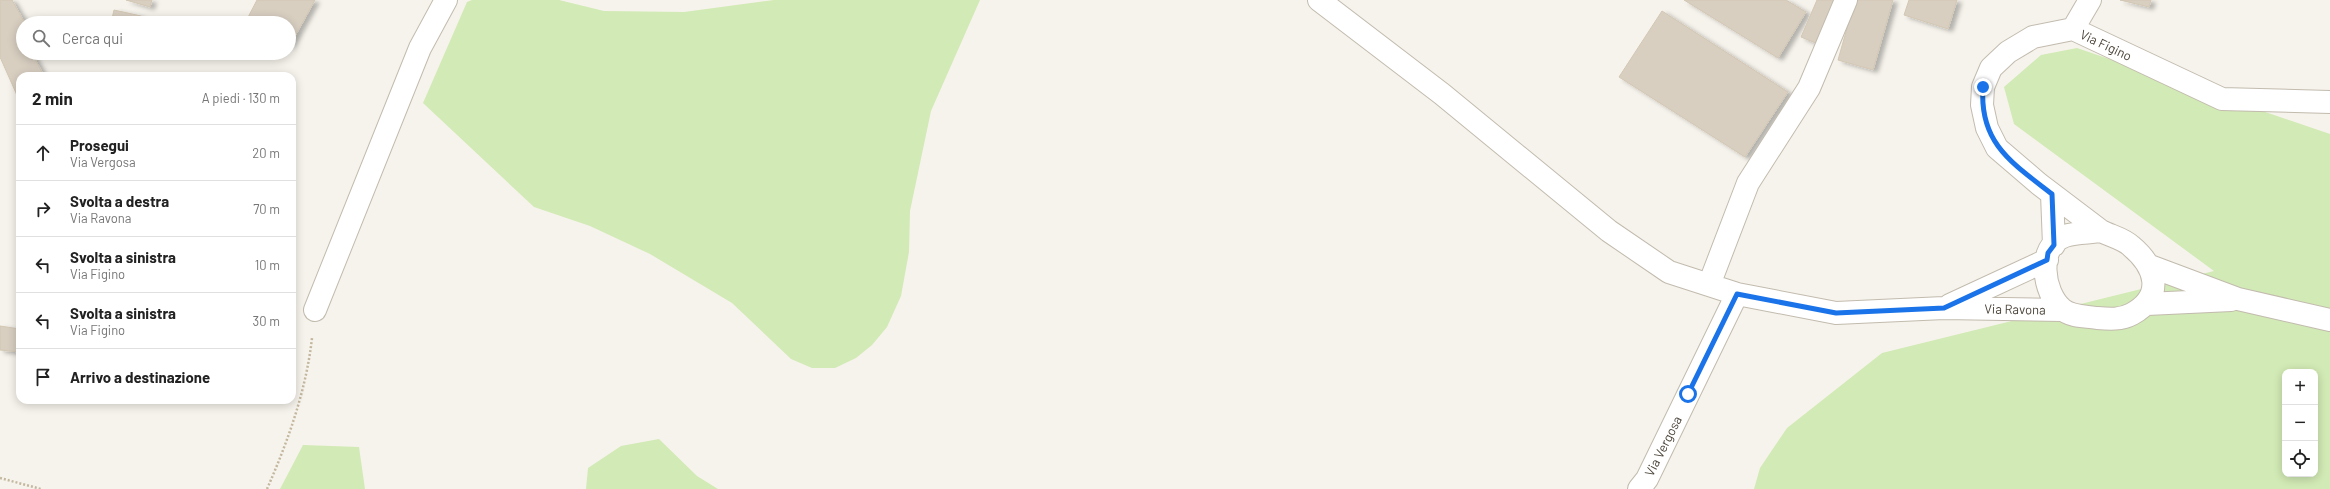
<!DOCTYPE html>
<html lang="it">
<head>
<meta charset="utf-8">
<style>
  body { margin:0; font-family:Barlow,sans-serif; background:#f2f2f2; color:#222 }
  .controls { position:absolute; right:12px; bottom:12px; display:grid; overflow:hidden; border-radius:8px; box-shadow:0 2px 10px #0003 }
  .controls button { width:36px; height:36px; display:grid; place-items:center; padding:0; border:0; border-bottom:1px solid #e0e0e0; background:#fff; color:#222; font:20px sans-serif }
  .stop { position:absolute; width:12px; height:12px; margin:-9px; border:3px solid #1a73e8; border-radius:50%; background:#fff }
  .stop.end { background:#1a73e8; border-color:#fff; box-shadow:0 1px 4px #0008 }
  .list { margin:0; padding:0; list-style:none }
  h2 { display:flex; justify-content:space-between; align-items:center; height:52px; margin:0; padding:0 16px; font-size:17px }
  h2 small { font-size:13px; font-weight:400; color:#767676 }
  .list li { display:grid; grid-template-columns:26px 1fr auto; gap:12px; align-items:center; box-sizing:border-box; height:56px; padding:0 16px; border-top:1px solid #e0e0e0 }
  .list b { display:block; font-size:15px; white-space:nowrap }
  .list p { margin:0; font-size:13px; white-space:nowrap; color:#767676 }
  .list em { font-size:13px; font-style:normal; color:#767676 }
  .icon { flex:none; width:22px; height:22px; fill:none; stroke:currentColor; stroke-width:2; stroke-linecap:round; stroke-linejoin:round }
  .map { position:relative; flex:none; width:2330px; height:489px; overflow:hidden }
  .search { position:absolute; background:#fff; box-shadow:0 2px 10px #0003; left:16px; top:16px; width:280px; height:44px; display:flex; align-items:center; gap:10px; box-sizing:border-box; padding:0 14px; border-radius:22px; color:#767676; font-size:15px }
  .panel { position:absolute; background:#fff; box-shadow:0 2px 10px #0003; left:16px; top:72px; width:280px; height:332px; border-radius:12px }
  .map>svg:first-child { display:block }
</style>
</head>
<body>
<div class="map">
<svg width="2330" height="489" viewBox="0 0 2330 489">
  <defs>
    <filter id="shadow"><feDropShadow dx="4.5" dy="2.5" stdDeviation="2" flood-color="#0004"/></filter>
  </defs>
  <rect width="100%" height="100%" fill="#f6f3ec"/>
  <path fill="#d2eab5" fill-rule="evenodd" d="M472,0h87l45,11 80,1 90,-12h206l-49,111 -21,100 -1,41 -8,44 -14,31 -15,18 -16,13 -21,10h-23l-21,-9 -59,-56 -82,-49 -60,-28 -56,-19 -111,-104 44,-101z
    M2077,48l253,86v355h-576l6,-21 27,-40 95,-75 332,-82 -200,-147 -10,-37 37,-32zM2285,372h30v102h-30z
    M659,439l38,37 21,13h-132l2,-21 33,-22z
    M303,445l56,2 6,42h-85z"/>
  <path fill="#d8cfc1" stroke="#d3c7b4" filter="url(#shadow)" d="M0,0h12l13,23h-2v30h9l12,23h-24v26l-20,-45z
    M126,0h26l-2,7z
    M257,0h58l-26,47v-24h-44z
    M1684,0h102l20,12 -28,46z
    M1817,0h20l-19,44 -17,-7z
    M1855,0h38l-20,70 -35,-10z
    M1909,0h48l-9,29 -44,-14z
    M2120,0h31l-2,7z
    M114,10l27,6 -1,7h-29z
    M1662,11l126,81 -43,65 -126,-80z
    M0,326l20,3v23l-20,-2z"/>
  <g fill="none" stroke-linecap="round" stroke-linejoin="round">
    <defs>
      <path id="minor" d="M1319,0l123,94 167,137 60,41 68,22 99,19 108,-5 118,2
        M2073,29l17,-29
        M2052,194l2,51
        M2101,231l-62,-47 -42,-36 -10,-20 -5,-23 1,-18 8,-19 17,-16 25,-15 40,-8 149,70 108,3
        M2101,231c10,5 23,8 30,15 25,21 34,50 1,68 -11,6 -23,5 -35,4 -12,-2 -26,-1 -35,-9 -19,-16 -26,-63 3,-73 11,-4 25,-3 36,-5z
        M2150,266l88,33 92,21
        M1709,285l39,-102 61,-95 37,-88
        M2147,304l84,-4
        M1950,305l97,-45
        M315,310l105,-262 26,-48
        M1639,489l8,-10 90,-185"/>
    </defs>
    <use href="#minor" stroke="#c2bbae" stroke-width="24"/>
    <path stroke="#c4b79f" stroke-width="2.5" stroke-dasharray="2 2" stroke-linecap="butt" d="M0,478l41,11
      M267,489c21,-48 39,-98 45,-151"/>
    <use href="#minor" stroke="#fff" stroke-width="22"/>
  </g>
  <g fill="none" stroke-linecap="round" stroke-linejoin="round">
    <path stroke="#1a73e8" stroke-width="5" d="M1688,394l49,-100 99,19 108,-5 103,-48 1,-7 6,-8 -2,-51c-40,-31 -73,-51 -69,-107"/>
  </g>
  <g text-anchor="middle" dominant-baseline="central" stroke-width="4" stroke-linejoin="round" paint-order="stroke">
    <g font-size="13" fill="#4b4439" stroke="#fff">
      <text transform="translate(2106 45) rotate(25)">Via Figino</text>
      <text transform="translate(2015 309) rotate(1)">Via Ravona</text>
      <text transform="translate(1663 446) rotate(-63)">Via Vergosa</text>
    </g>
  </g>
</svg>
<div class="controls">
<button>+</button>
<button>−</button>
<button><svg class="icon" aria-label="locate" viewBox="0 0 24 24"><circle cx="12" cy="12" r="6"/><path d="M12 2v4M12 18v4M2 12h4M18 12h4"/></svg></button>
</div>
<div class="stop" style="left:1688px;top:394px"></div>
<div class="stop end" style="left:1983px;top:87px"></div>
<div class="search"><svg class="icon" aria-label="search" viewBox="0 0 24 24"><circle cx="10" cy="10" r="6"/><path d="M15 15l6 6"/></svg>Cerca qui</div>
<section class="panel">
<h2>2 min<small>A piedi · 130 m</small></h2>
<ul class="list">
<li><svg class="icon" aria-label="ahead" viewBox="0 0 24 24"><path d="M12 20V5M6 11l6-6 6 6"/></svg><div><b>Prosegui</b><p>Via Vergosa</p></div><em>20 m</em></li>
<li><svg class="icon" aria-label="right" viewBox="0 0 24 24"><path d="M7 20v-9h11M14 6l5 5-5 5"/></svg><div><b>Svolta a destra</b><p>Via Ravona</p></div><em>70 m</em></li>
<li><svg class="icon" aria-label="left" viewBox="0 0 24 24"><path d="M17 20v-9H6M10 6l-5 5 5 5"/></svg><div><b>Svolta a sinistra</b><p>Via Figino</p></div><em>10 m</em></li>
<li><svg class="icon" aria-label="left" viewBox="0 0 24 24"><path d="M17 20v-9H6M10 6l-5 5 5 5"/></svg><div><b>Svolta a sinistra</b><p>Via Figino</p></div><em>30 m</em></li>
<li><svg class="icon" aria-label="arrive" viewBox="0 0 24 24"><path d="M6 21V4h12l-3 4 3 4H6"/></svg><div><b>Arrivo a destinazione</b></div></li>
</ul>
</section>
</div>
</body>
</html>
